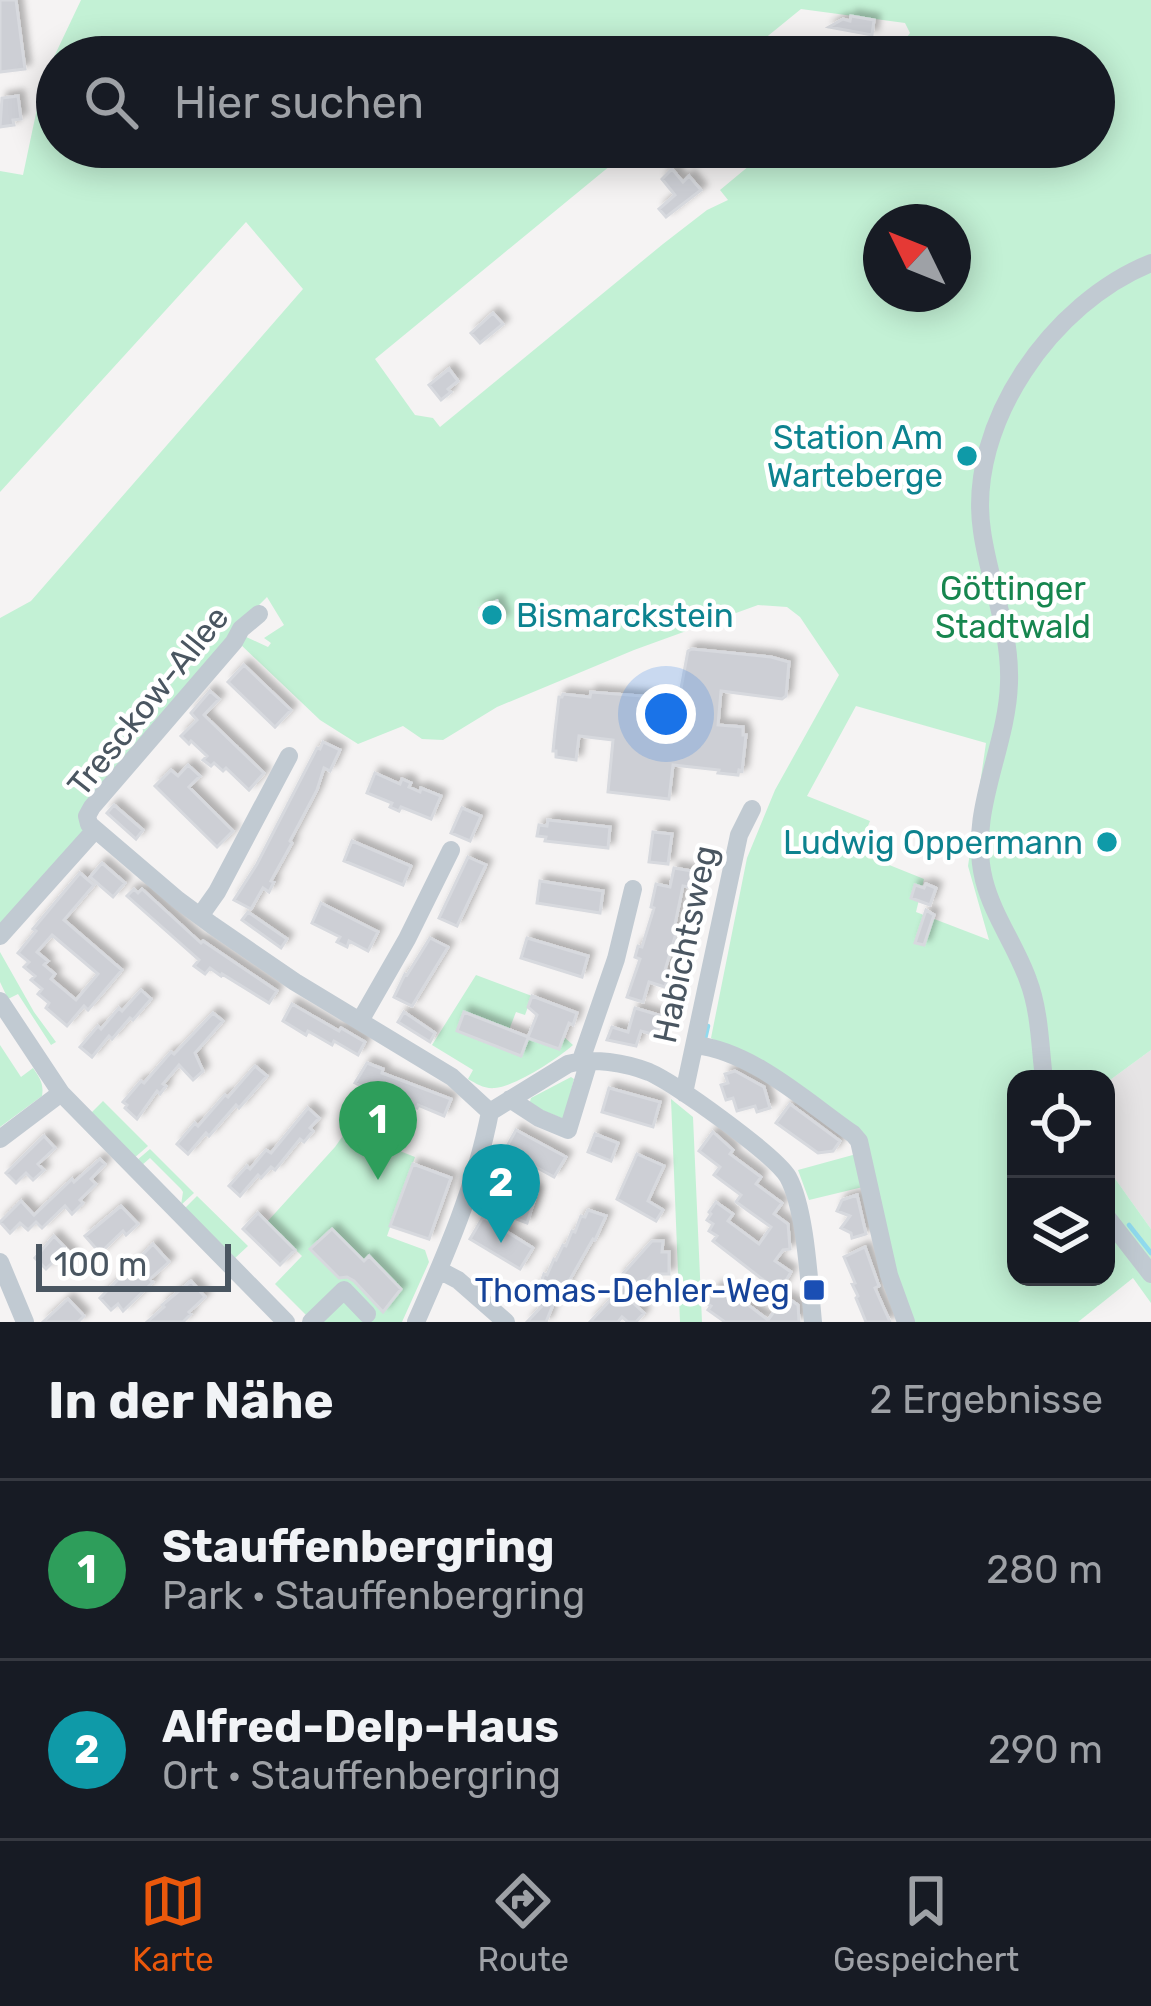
<!DOCTYPE html>
<html lang="de">
<head>
<meta charset="utf-8">
<style>
  body { margin:0; font-family:Rubik,sans-serif; background:#242831; color:#f1f3f6 }
  .controls { position:absolute; right:36px; bottom:36px; display:grid; overflow:hidden; border-radius:24px; box-shadow:0 6px 30px #0003 }
  .controls button { width:108px; height:108px; display:grid; place-items:center; padding:0; border:0; border-bottom:3px solid #363941; background:#171b24; color:#f1f3f6; font:60px sans-serif }
  .compass { position:absolute; left:863px; top:204px; width:108px; height:108px; border-radius:50%; background:#171b24; box-shadow:0 6px 30px #0003; rotate:313deg }
  .scale { position:absolute; left:36px; bottom:30px; width:195px; box-sizing:border-box; padding-left:12px; border:6px solid #4a5661; border-top:0; font-size:33px; line-height:42px; white-space:nowrap; color:#4a5661; -webkit-text-stroke:9px #fff; paint-order:stroke }
  .you { position:absolute; left:666px; top:714px; width:42px; height:42px; margin:-30px; border:9px solid #fff; border-radius:50%; background:#1a73e8; box-shadow:0 0 0 18px #1a73e833 }
  .badge { display:grid; place-items:center; width:78px; height:78px; border-radius:50%; background:#ea580c; color:#fff; font-size:39px; font-weight:700 }
  .pin { position:absolute; translate:-50% -99px; filter:drop-shadow(0 3px 6px #0008) }
  .pin::after { content:''; position:absolute; top:63px; width:42px; height:36px; background:inherit; clip-path:polygon(0 0,100% 0,50% 100%) }
  .list { margin:0; padding:0; list-style:none }
  h2 { display:flex; justify-content:space-between; align-items:center; height:156px; margin:0; padding:0 48px; font-size:51px }
  h2 small { font-size:39px; font-weight:400; color:#9ea1a6 }
  .list li { display:grid; grid-template-columns:78px 1fr auto; gap:36px; align-items:center; box-sizing:border-box; height:180px; padding:0 48px; border-top:3px solid #363941 }
  .list b { display:block; font-size:45px; white-space:nowrap }
  .list p { margin:0; font-size:39px; white-space:nowrap; color:#9ea1a6 }
  .list em { font-size:39px; font-style:normal; color:#9ea1a6 }
  .icon { flex:none; width:66px; height:66px; fill:none; stroke:currentColor; stroke-width:2; stroke-linecap:round; stroke-linejoin:round }
  .map { position:relative; flex:none; width:1151px; height:1322px; overflow:hidden }
  .search { position:absolute; background:#171b24; box-shadow:0 6px 30px #0003; left:36px; right:36px; top:36px; height:132px; display:flex; align-items:center; gap:30px; box-sizing:border-box; padding:0 42px; border-radius:66px; color:#9ea1a6; font-size:45px }
  .sheet { height:516px; background:#171b24 }
  nav { display:flex; justify-content:space-around; align-items:center; box-sizing:border-box; height:168px; border-top:3px solid #363941; background:#171b24; font-size:33px; color:#9ea1a6 }
  nav a { display:grid; justify-items:center; gap:6px }
  nav .on { color:#ea580c }
  .map>svg:first-child { display:block }
</style>
</head>
<body>
<div class="map">
<svg width="1151" height="1322" viewBox="0 0 1151 1322">
  <defs>
    <filter id="shadow"><feDropShadow dx="5.5" dy="-5.5" stdDeviation="3" flood-color="#0004"/></filter>
  </defs>
  <rect width="100%" height="100%" fill="#f5f3f3"/>
  <path fill="#e6e4e5" d="M1151,1050v179l-45,-63v-83z"/>
  <path fill="#c3f1d5" fill-rule="evenodd" d="M81,0h1070v1050l-45,33v-4h-90v198h90v-111l45,63v74l-18,-25 -55,44h-168l-11,-28 -32,-147 -105,-81 -51,-28 36,-180 28,-68 64,-115 -39,-58 -13,-10 -29,-2 -124,45 -137,57 -54,33 -21,-1 -19,-13 -45,18 -38,-24 -81,-77 5,-7 24,11 3,-4 -7,-5 20,-13 -17,-28 -26,26 -158,208 -83,96v-309l31,-17 272,-312 -57,-67 -246,270v-321l23,4 20,-95zM801,9l104,14 5,10 -9,12 9,12h184v90h-322l-52,43 8,10 -21,10 -44,34 -223,183 -7,-9 -18,-3 -40,-56 258,-212h-576v-90h685zM881,222h72v72h-72zM856,706l130,37 -18,123 21,74 -73,-28 8,-33 -67,-27 13,-31 -63,-25z
    M0,952l34,60 22,30 -5,3 -33,-51 -10,5 -8,-17z
    M476,975l56,21 -7,19 -9,-3 -7,18 -44,-17 -7,18 70,6 30,12 6,-12 9,8c-16,14 -57,41 -78,43 -11,1 -18,-4 -27,-9l5,-9 -41,-25z
    M0,1045l21,32 12,-9c7,10 11,16 9,28l-42,31z
    M571,1077l3,2 -10,40 -35,-14 2,-7z
    M671,1099l22,18 9,205h-22z
    M103,1101l45,45 -15,13 -44,-44z
    M347,1130l68,27 -28,79 38,14 4,12 -27,60h-89l-38,-38 27,-28 -35,-34 68,-75z
    M150,1149l44,44 -13,12 2,-13 -2,-3 -31,-31 -9,8 -5,-5z
    M860,1153l7,33 -58,14 -11,-30z
    M197,1196l51,50 -14,13 -50,-50z"/>
  <g fill="none" stroke-linecap="round" stroke-linejoin="round">
    <path stroke="#90daee" stroke-width="4.5" d="M705,1039l3,-13
      M1129,1225l22,28"/>
  </g>
  <path fill="#cdcfd5" stroke="#d7d9de" stroke-width="3" fill-rule="evenodd" filter="url(#shadow)" d="M0,0h16l9,69 -25,3z
    M851,16l23,4 -2,15 -43,-8 14,-8 7,2z
    M18,96l3,23 -8,1 1,5 -14,2 2,-29z
    M672,169l11,13 6,-6 12,14 -35,27 -7,-8 16,-14 -13,-16z
    M493,313l10,11 -23,19 -9,-10z
    M449,369l9,12 -10,8 3,3 -10,8 -12,-15z
    M497,601l7,18 -17,7 -7,-18z
    M692,649l79,8 18,5 -3,34 -4,3 -61,-8 -3,34 25,2v8h3l-4,36 -3,-1 -1,5 -20,-2 1,-3 -46,-5 -4,34 -61,-7 5,-52 -34,-4 -3,24 -20,-3v-6h-3l2,-20 4,-34h3l1,-3 27,3 1,-5 88,7 9,-48z
    M244,665l47,45 -16,17 -47,-45z
    M210,691l9,8 -15,16 60,58 -15,17 -23,-22 -3,3 -9,-8 -3,3 -8,-6 4,-4 -16,-15 -2,3 -8,-8 16,-16 -6,-7z
    M323,742l17,8 -10,21 -6,-3 -7,22 -27,51 2,2 -21,38 3,1 -5,10 -6,-4 -12,21 -17,-9 23,-36 60,-116 3,1z
    M188,765l12,11 -11,11 44,44 -16,16 -62,-61 16,-16 7,6z
    M375,773l25,11 2,-5 9,4 -2,4 11,5 1,-4 20,8 -10,23 -30,-12 -2,4 -9,-4 2,-4 -25,-10z
    M114,805l29,25 -7,9 -29,-26z
    M462,808l19,8 -11,25 -19,-8z
    M548,820l62,7 -2,21 -63,-7 1,-4 -9,-1 2,-11 8,1z
    M653,832l19,2 -4,30 -19,-2z
    M352,841l59,25 -8,19 -59,-24z
    M468,857l18,8 -29,61 -18,-8z
    M102,863l23,20 -12,14 -23,-20z
    M674,868l18,3 -3,16 -6,-1 -9,43 3,1 -12,40 5,1 -5,16 -16,-5 -6,20 -16,-5 13,-38 -5,-2 3,-11 4,1 12,-39 -3,-1 5,-23 14,3z
    M80,873l14,12 -30,35 58,50 -34,40 -4,-4 -17,20 -21,-18 3,-5 -11,-9 4,-5 -11,-9 4,-4 -11,-9 5,-5 -11,-9 18,-22 -3,-2zM52,935l46,39 -22,26 -25,-21 4,-5 -11,-9 4,-4 -11,-9z
    M540,881l63,10 -3,22 -63,-10z
    M926,884l10,4 -6,17 -19,-7 4,-13 9,3z
    M134,889l4,4 4,-4 59,54 2,-2 74,50 -8,12 -47,-29 -1,2 -11,-8 -5,6 -11,-8 5,-6 -72,-64z
    M321,903l57,29 -10,19 -19,-10 -2,6 -10,-5 3,-5 -28,-14z
    M926,910l8,5 -10,30 -9,-2z
    M248,912l39,27 -6,9 -39,-28z
    M430,938l18,9 -36,59 -18,-9 11,-23 2,1z
    M527,938l61,18 -6,21 -61,-19z
    M141,990l10,9 -18,21 -3,-2 -18,21 -3,-3 -17,21 -12,-10 18,-21 3,3 18,-21 3,3z
    M532,996l45,17 -4,12 -4,-2 -10,26 -31,-11 -7,18 -64,-25 7,-19 64,25 9,-22 -9,-8z
    M292,1004l47,27 2,-3 24,14 -7,13 -24,-14 -2,4 -24,-14 -2,4 -23,-14z
    M635,1008l27,8 -6,19 -15,-4 -5,15 -29,-6 5,-13 16,5z
    M404,1012l31,21 -5,9 -32,-20z
    M213,1013l10,8 -28,32 8,18 -10,9 -14,-15 -16,19 3,2 -6,8 -3,-3 -20,28 -12,-11 2,-3 -4,-3 18,-21 3,2 27,-31 3,2z
    M367,1063l16,6 -1,4 69,26 -7,17 -26,-11 -1,3 -13,-5 -2,4 -38,-17 1,-2 -10,-5z
    M255,1066l12,10 -28,32 -3,-3 -27,31 -3,-3 -18,21 -11,-10 18,-21 3,3 27,-31 3,2z
    M735,1071l29,16 6,21 -13,4 -2,-6 -18,5 -4,-13 -7,2 -5,-15 7,-2 -3,-9z
    M609,1088l51,14 -7,25 -51,-15z
    M790,1104l50,37 -7,10 -15,2 -42,-30z
    M308,1108l11,10 -9,10 3,3 -9,11 -4,-3 -25,31 -4,-3 -10,11 -3,-3 -18,21 -11,-10 18,-20 3,3 16,-19 5,3z
    M516,1130l50,27 -12,20 -49,-27z
    M713,1132l20,18 -3,4 31,23 -5,7 26,19 -8,11 14,10 2,25 -7,1 -8,11 16,11 -12,20 -66,-51 4,-5 -8,-5 4,-7 -6,-4 4,-6 -2,-2 7,-10 17,12 -5,7 31,23 12,-17 -35,-25 5,-7 -27,-20 6,-8 -21,-16z
    M595,1134l23,9 -7,18 -23,-9z
    M44,1136l11,12 -17,16 6,6 -11,10 -7,-7 -10,10 -10,-10z
    M637,1154l27,12 -16,35 15,9 -7,11 -39,-22z
    M100,1159l5,5 -14,15 5,5 -16,16 3,3 -11,11 -7,-8 -23,22 -6,-6 -8,8 -8,-7 -10,10 -10,-11 21,-21 13,14 38,-36 2,3z
    M413,1164l38,14 -22,61 -39,-13z
    M508,1181l29,11 -10,31 -29,-11z
    M857,1195l9,39 -14,4 -1,-5 -10,-5 9,-12 -13,-5 5,-11z
    M121,1206l17,18 -12,11 -3,-4 -23,22 -15,-17z
    M588,1210l18,6 -11,24 -2,-1 -33,58 -3,-2 -11,27h-19l14,-15 -11,-5 6,-15 3,1 5,-14 3,1 7,-16 2,1 7,-15 3,1 6,-15 3,1 6,-16 4,1z
    M258,1213l37,37 -15,15 -37,-36z
    M483,1217l50,31 -13,21 -50,-30z
    M332,1229l32,32 5,-5 32,33 -18,23 -29,-31 -7,-4 -8,1 -29,-29z
    M54,1236l19,20 -11,11 -7,-7 -9,9 -11,-11z
    M652,1241h11l-1,11h7v22h-16l-24,25 15,14 -8,9h-8l-6,-5 -4,5h-28l35,-38 -6,-6z
    M153,1244l16,18 -19,17 3,3 -30,29 -5,-7 -7,6 -11,-12z
    M865,1247l14,39 -4,2 15,34h-24l-10,-24 2,-2 -6,-12 3,-1 -11,-26z
    M191,1281l14,16 -16,15 2,2 -8,8h-36l17,-15 -2,-2z
    M717,1287l10,7 2,-4 39,30 17,-24 13,9 1,17h-74l-17,-12 3,-4 -5,-3z
    M68,1299l16,17 -6,6h-35z"/>
  <g fill="none" stroke-linecap="round" stroke-linejoin="round">
    <path stroke="#c1cad2" stroke-width="18" d="M259,614l-18,15 -7,13 -142,165 -5,9 2,8 89,76 34,25 83,57 157,95 38,35
      M200,916l17,-24 72,-136
      M0,936l94,-105
      M0,1001l61,92 225,229
      M360,1021l47,-82 44,-89
      M695,1045c57,6 112,57 158,89l6,7 30,134 17,47
      M581,1060l35,-101 17,-70
      M1044,1079c-4,-32 -4,-68 -16,-99 -12,-34 -35,-64 -44,-100 -17,-68 23,-130 25,-197 2,-53 -20,-101 -27,-152 -16,-107 71,-229 169,-268
      M684,1093l55,-258 13,-26
      M510,1099l29,19 29,12 21,-69
      M490,1112l78,-48c24,-7 58,-1 81,8 26,11 126,83 139,105 18,33 21,106 25,145
      M0,1139l61,-46
      M1106,1216l45,58
      M0,1262l25,60
      M439,1270l19,10 48,42
      M311,1322l33,-32 23,24
      M416,1322c30,-68 60,-137 74,-210"/>
  </g>
  <g fill="#0f9aa8" stroke="#fff" stroke-width="4.5">
    <circle cx="967" cy="456" r="12"/>
    <circle cx="492" cy="615" r="12"/>
    <circle cx="1107" cy="842" r="12"/>
  </g>
  <rect fill="#1a4fb4" stroke="#fff" stroke-width="4.5" x="802" y="1278" width="24" height="24" rx="6"/>
  <g text-anchor="middle" dominant-baseline="central" stroke-width="9" stroke-linejoin="round" paint-order="stroke">
    <g font-size="33" fill="#0d838f" stroke="#fff" text-anchor="end">
      <text x="943" y="437">Station Am<tspan x="943" dy="38">Warteberge</tspan></text>
      <text x="516" y="615" text-anchor="start">Bismarckstein</text>
      <text x="1083" y="842">Ludwig Oppermann</text>
    </g>
    <g font-size="33" fill="#17864f" stroke="#fff">
      <text x="1013" y="588">Göttinger<tspan x="1013" dy="38">Stadtwald</tspan></text>
    </g>
    <g font-size="33" fill="#4a5661" stroke="#fff">
      <text transform="translate(148 701) rotate(-51)">Tresckow-Allee</text>
      <text transform="translate(685 944) rotate(-78)">Habichtsweg</text>
    </g>
    <g font-size="33" fill="#164399" stroke="#fff" text-anchor="end">
      <text x="790" y="1290">Thomas-Dehler-Weg</text>
    </g>
  </g>
</svg>
<div class="controls">
<button><svg class="icon" aria-label="locate" viewBox="0 0 24 24"><circle cx="12" cy="12" r="6"/><path d="M12 2v4M12 18v4M2 12h4M18 12h4"/></svg></button>
<button><svg class="icon" aria-label="layers" viewBox="0 0 24 24"><path d="M12 4l9 5-9 5-9-5zM3 14l9 5 9-5"/></svg></button>
</div>
<svg class="compass" viewBox="-18 -18 36 36"><path d="M0-13l5 13h-10z" fill="#e53935"/><path d="M0 13l5-13h-10z" fill="#9ea1a6"/></svg>
<div class="scale">100 m</div>
<div class="you"></div>
<div class="pin badge" style="left:378px;top:1180px;background:#2e9e5b">1</div>
<div class="pin badge" style="left:501px;top:1243px;background:#0f9aa8">2</div>
<div class="search"><svg class="icon" aria-label="search" viewBox="0 0 24 24"><circle cx="10" cy="10" r="6"/><path d="M15 15l6 6"/></svg>Hier suchen</div>
</div>
<section class="sheet">
<h2>In der Nähe<small>2 Ergebnisse</small></h2>
<ul class="list">
<li><span class="badge" style="background:#2e9e5b">1</span><div><b>Stauffenbergring</b><p>Park · Stauffenbergring</p></div><em>280 m</em></li>
<li><span class="badge" style="background:#0f9aa8">2</span><div><b>Alfred-Delp-Haus</b><p>Ort · Stauffenbergring</p></div><em>290 m</em></li>
</ul>
</section>
<nav>
<a class="on"><svg class="icon" aria-label="map" viewBox="0 0 24 24"><path d="M3 6l6-2 6 2 6-2v14l-6 2-6-2-6 2zM9 4v14M15 6v14"/></svg>Karte</a>
<a><svg class="icon" aria-label="directions" viewBox="0 0 24 24"><path d="M12 3l9 9-9 9-9-9zM9 14v-3h6M13 9l2 2-2 2"/></svg>Route</a>
<a><svg class="icon" aria-label="saved" viewBox="0 0 24 24"><path d="M7 4h10v16l-5-4-5 4z"/></svg>Gespeichert</a>
</nav>
</body>
</html>
